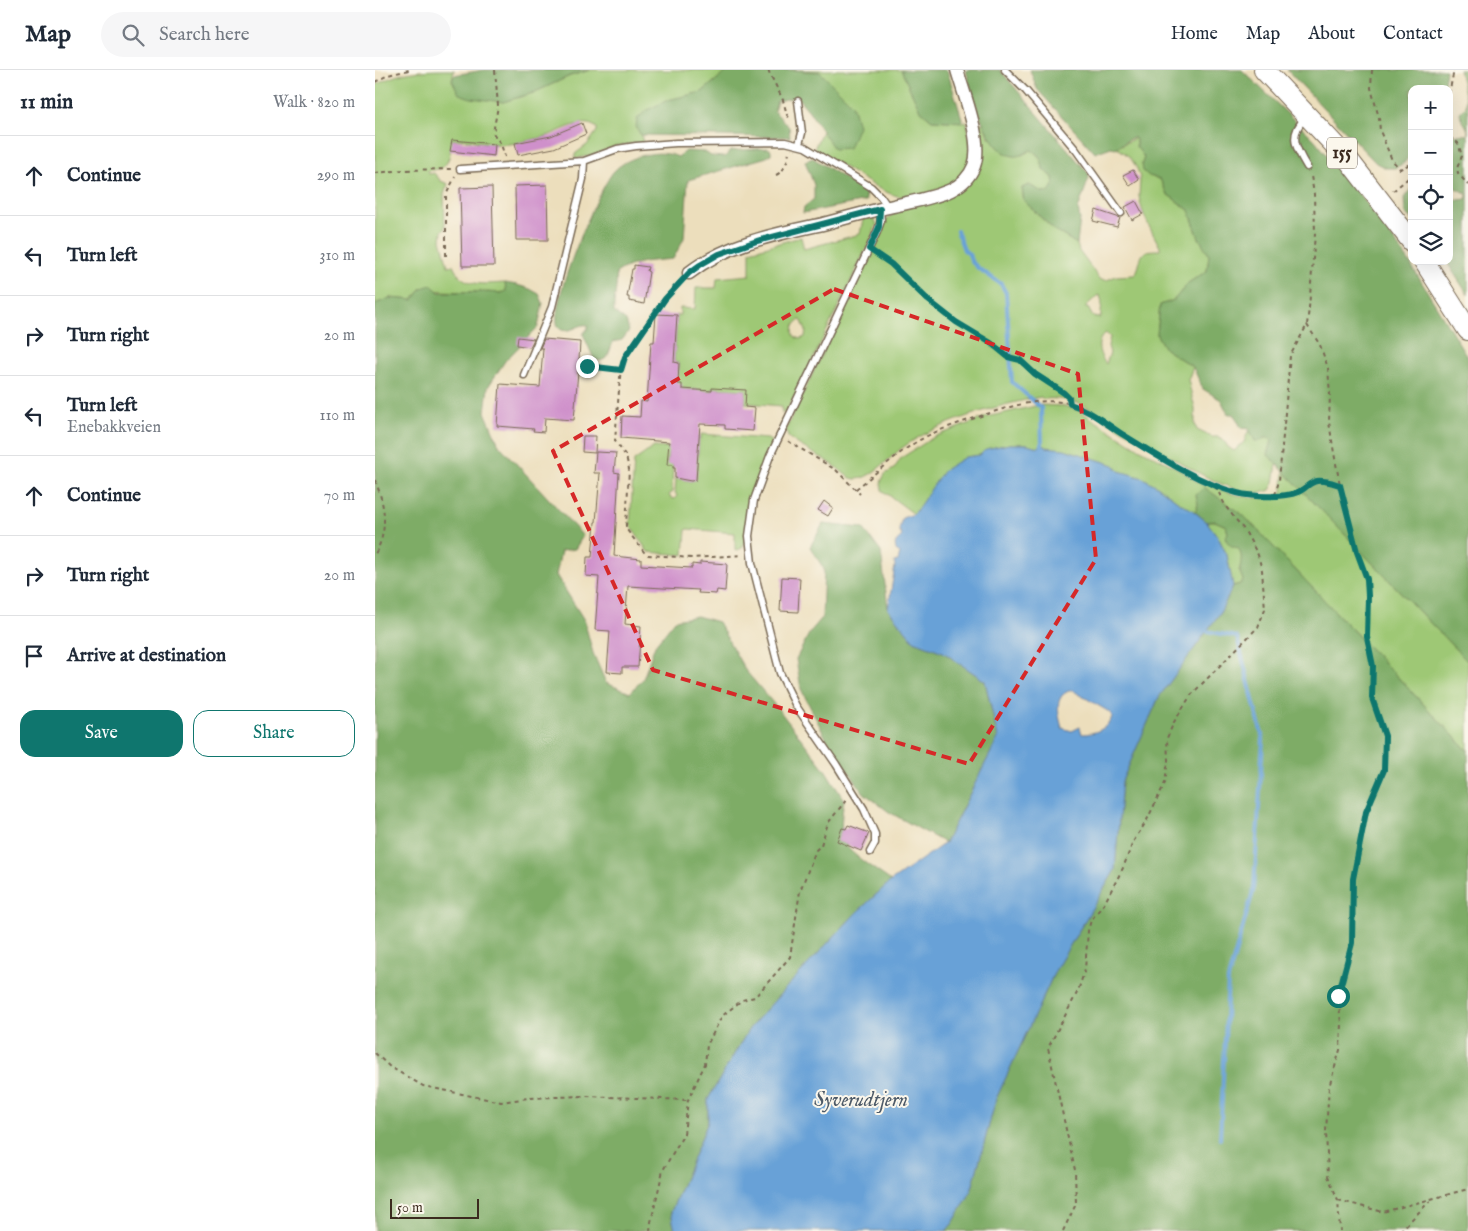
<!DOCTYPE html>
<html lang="en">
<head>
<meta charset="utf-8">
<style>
  body { margin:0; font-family:"IM FELL English",serif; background:#f6f6f7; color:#1f2937 }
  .controls { position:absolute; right:15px; top:15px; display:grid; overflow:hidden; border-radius:10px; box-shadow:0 5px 20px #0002 }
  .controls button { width:45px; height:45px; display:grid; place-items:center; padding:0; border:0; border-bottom:1px solid #e0e1e3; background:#fff; color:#1f2937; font:25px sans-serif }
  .scale { position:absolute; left:15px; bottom:12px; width:89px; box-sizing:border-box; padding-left:5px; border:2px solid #3b2a1e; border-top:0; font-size:14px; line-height:18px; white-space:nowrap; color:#3b2a1e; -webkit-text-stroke:4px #fbf7ec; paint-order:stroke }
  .stop { position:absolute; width:15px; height:15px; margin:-11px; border:4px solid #0f766e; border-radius:50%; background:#fff }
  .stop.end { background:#0f766e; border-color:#fff; box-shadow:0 1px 5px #0008 }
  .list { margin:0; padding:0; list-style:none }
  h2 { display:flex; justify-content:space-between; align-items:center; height:65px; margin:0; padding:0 20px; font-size:21px }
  h2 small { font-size:16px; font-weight:400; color:#747a83 }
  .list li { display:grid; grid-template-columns:32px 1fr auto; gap:15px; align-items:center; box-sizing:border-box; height:80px; padding:0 20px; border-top:1px solid #e0e1e3 }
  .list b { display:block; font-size:19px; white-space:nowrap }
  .list p { margin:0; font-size:16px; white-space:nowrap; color:#747a83 }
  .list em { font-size:16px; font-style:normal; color:#747a83 }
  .actions { display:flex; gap:10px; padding:15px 20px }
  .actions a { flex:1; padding:11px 0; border:1px solid #0f766e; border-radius:15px; text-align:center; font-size:18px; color:#0f766e }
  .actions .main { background:#0f766e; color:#fff }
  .icon { flex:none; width:28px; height:28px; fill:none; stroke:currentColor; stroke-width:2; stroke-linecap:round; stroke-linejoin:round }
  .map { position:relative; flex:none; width:1093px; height:1161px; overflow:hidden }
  header { display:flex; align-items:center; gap:30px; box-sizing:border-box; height:70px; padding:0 25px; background:#fff; border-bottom:1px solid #e0e1e3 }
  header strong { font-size:24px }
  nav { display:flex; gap:28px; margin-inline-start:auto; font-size:18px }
  .search { width:350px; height:45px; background:#f6f6f7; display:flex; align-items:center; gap:12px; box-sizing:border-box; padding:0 18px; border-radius:28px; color:#747a83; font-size:19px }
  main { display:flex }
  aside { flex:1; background:#fff }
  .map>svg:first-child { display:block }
</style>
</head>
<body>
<header>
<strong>Map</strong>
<div class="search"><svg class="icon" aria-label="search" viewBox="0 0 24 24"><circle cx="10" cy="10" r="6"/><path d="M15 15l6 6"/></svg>Search here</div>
<nav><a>Home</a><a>Map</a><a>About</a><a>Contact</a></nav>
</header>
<main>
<aside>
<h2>11 min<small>Walk · 820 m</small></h2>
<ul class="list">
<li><svg class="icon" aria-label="ahead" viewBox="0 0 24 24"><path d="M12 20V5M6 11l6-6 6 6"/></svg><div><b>Continue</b></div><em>290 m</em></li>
<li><svg class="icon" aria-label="left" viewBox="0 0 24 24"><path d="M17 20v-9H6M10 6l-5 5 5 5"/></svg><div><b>Turn left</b></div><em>310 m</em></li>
<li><svg class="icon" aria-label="right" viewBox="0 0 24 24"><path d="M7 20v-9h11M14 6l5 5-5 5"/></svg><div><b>Turn right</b></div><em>20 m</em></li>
<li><svg class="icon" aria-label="left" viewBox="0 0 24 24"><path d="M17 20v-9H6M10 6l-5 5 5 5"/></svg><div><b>Turn left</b><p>Enebakkveien</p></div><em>110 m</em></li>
<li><svg class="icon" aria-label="ahead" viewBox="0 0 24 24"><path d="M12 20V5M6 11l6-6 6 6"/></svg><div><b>Continue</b></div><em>70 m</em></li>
<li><svg class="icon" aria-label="right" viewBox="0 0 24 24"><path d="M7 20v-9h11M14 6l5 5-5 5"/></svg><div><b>Turn right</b></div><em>20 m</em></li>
<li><svg class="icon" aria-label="arrive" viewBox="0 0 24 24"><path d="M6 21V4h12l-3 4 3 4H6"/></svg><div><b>Arrive at destination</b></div></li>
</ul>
<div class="actions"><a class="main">Save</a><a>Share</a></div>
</aside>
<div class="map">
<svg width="1093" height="1161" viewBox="0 0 1093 1161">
  <rect width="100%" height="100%" fill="#fbf7ec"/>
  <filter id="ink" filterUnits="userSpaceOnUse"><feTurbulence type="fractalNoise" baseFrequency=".02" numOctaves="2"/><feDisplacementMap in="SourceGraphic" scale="10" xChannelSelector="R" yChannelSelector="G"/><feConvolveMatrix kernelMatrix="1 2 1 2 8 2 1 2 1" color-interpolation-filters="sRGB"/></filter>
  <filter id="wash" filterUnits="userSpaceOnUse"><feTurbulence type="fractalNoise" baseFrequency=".0096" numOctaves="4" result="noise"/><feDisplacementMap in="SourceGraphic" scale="20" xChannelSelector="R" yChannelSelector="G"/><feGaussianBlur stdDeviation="1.12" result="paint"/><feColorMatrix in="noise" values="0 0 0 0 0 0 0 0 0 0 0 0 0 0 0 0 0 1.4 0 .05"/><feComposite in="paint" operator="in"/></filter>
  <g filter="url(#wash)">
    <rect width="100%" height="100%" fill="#ecdebc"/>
    <path fill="#9ec874" stroke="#6c7949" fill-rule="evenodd" d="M79,0l-2,10 51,22 30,-9 37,-17 20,-6h138l-26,22 -34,8 -32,28 5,7 2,7 -27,4 -21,8 -20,5v-5l13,-10 9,-13v-3c-16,-13 -40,7 -57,10 -15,3 -31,8 -46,6 -15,-2 -27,-6 -42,-4 -1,8 -2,22 -9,27 -5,3 -12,3 -16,4l3,3 4,-1 7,8 7,3 -4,10 1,34 -3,3 -1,9 7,26 5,-1c8,23 32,19 52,18l2,8c-9,3 -16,1 -24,1 -21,-1 -40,1 -61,-4l-9,12 -23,-2 -15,6v-218c23,-16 53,-16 79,-16z
      M415,0h111l19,40 12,10 35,2c2,13 6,28 2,42 -6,19 -47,34 -66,33 -9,-1 -17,-5 -25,-9l-64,-39 8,-18 12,17 -14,-76z
      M609,53l4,13 34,19 9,-5c9,5 11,10 12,19l10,8 1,7 -5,8h-7l-13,-7 -7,3 2,13 30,29 23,14 2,7 21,29h7l9,-4 18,-1c7,-6 4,-21 13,-24 4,-1 9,-1 13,-1v-3c-8,-15 -19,-34 -21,-51 0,-5 1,-11 1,-16 -1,-13 -12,-28 -24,-32l19,-10 1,2v6l8,11 -2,7 7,12 11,3 7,15 22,16 10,28 10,17 -2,16 -19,12 -14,17 -14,5 -3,30 8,14 28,18 -5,13 7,29v16l2,5 15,7h6l5,2 5,8 6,4 10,-9 5,-13 2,5 18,4 3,3 -4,14 9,9 -3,19 -4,7c-30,14 -94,-31 -121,-46 -13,-8 -27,-14 -40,-22 -10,-6 -18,-14 -29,-18 -12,-5 -25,-6 -37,-5l-2,-2c-41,7 -106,26 -139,51 -12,9 -31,31 -46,31 -8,0 -14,-8 -20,-12 -15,-11 -33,-18 -48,-30l-2,-8 101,-210 11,-9 66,-21 13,-64zM723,225l2,1c4,8 0,14 1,22l-8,-1 -5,-9 -3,-1zM731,263l4,4 -2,9 2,7 -4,11c-7,-9 -12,-23 0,-31z
      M498,147l4,7 -6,15 -71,147 -14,26 -4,1v-7l-37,-3 1,-13 -34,-2v3l-30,-2 -10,-5 7,-16v-5l-5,-1 3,-47h3v-7l15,1 1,-21h20l1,-10 33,-3v-24l51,-14 3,12 56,-15 3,-15zM425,250l2,1 4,10 -1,6 -5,2 -5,-2c-4,-6 -1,-14 5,-17z
      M665,335l24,1 14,4 55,35 44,23 27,18 3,-3c10,4 20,10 30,12 9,2 41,7 45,-4 2,-5 1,-14 2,-20l184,191v89l-224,-235 -46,-12 -3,8 -15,-9 -23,-17 -14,-8 -24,-7 -5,-6 -50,-16 -26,-2 -11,-3h-18l-23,5 -6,6 -15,2 -21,14 -30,43 -32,-24 -1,-8 4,-8 9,-5 7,-11 33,-21 52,-20z
      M326,364l67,5 4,3 -21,57 -7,44 -2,5 -7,3v-18l-47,-4 -2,1 -2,25 -36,-3 -18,-27 4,-64 20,-14 16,1 4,5h-6l-1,11 6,1 -1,27 -3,3 2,3 3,1 3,-3 -2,-4 1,-14 15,3 5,-2 3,-41h2z
      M840,451l11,5 2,7 13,18 1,12 -3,7 4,10 -3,4 -7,2 -6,-31 -9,-18 -11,-15z"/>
    <path fill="#7eac66" stroke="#5c6b42" d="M109,0h106l-20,6 -37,17 -30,9 -32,-4 -12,-4 -7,-14 2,-5z
      M353,0h62l30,2 32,32 6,22 -9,22 -15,1 -25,-38 -12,-14 -20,4 -3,10 15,16 1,10 -149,-2 -5,-7 1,-9 10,-9 21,-10 34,-8z
      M526,0h46l16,52 -31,-2 -12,-10z
      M591,0h34l88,103 1,5 -11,31 2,10 -3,25 -23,-14 -30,-29 -2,-13 7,-3 13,7h7l5,-8 -1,-7 -10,-8c-1,-9 -3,-14 -12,-19 -6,3 -12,7 -18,6 -27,-5 -41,-63 -47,-86z
      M655,0h212l72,69 57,70 37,51 60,98v304l-200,-207 4,-14 -2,-3h-6l-3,3h-6l-6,-12 -8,-1 -3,-7 -5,-7h-5l-7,-14 -18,-11 -10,-22 -28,-18 -8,-14 3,-30 14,-5 14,-17 19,-12 2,-16 -10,-17 -10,-28 -22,-16 -7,-15 -11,-3 -6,-5 -1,-7 2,-7 -8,-11v-6l-1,-2h-4l-15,10 -5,-1 -16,6 -58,-64z
      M912,0h159l-3,19h-31v64l-8,10 -9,5h-9l-10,-5z
      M1084,0h9v225l-22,-34h3v-65l9,4 8,-1 1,-3 -1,-3 -17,-8v-44l2,-7 15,1 2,-2c0,-8 -8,-12 -8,-21l6,-6v-7z
      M393,78l3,2v4l-4,3 -79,23 -4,58 -11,21c-20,2 -40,2 -57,14 2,14 -3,25 -2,39l12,9 3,10 -7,9 -9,2 -6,16 -7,3 -6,-2 -11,-25 5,-6v-3c-9,-2 -21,11 -29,3 -14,-16 40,-141 55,-157 14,-15 46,-23 64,-14l7,-6 20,1 6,4 14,1 5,-6z
      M438,88l52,34 1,9 -63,12 1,-6 10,-8v-14l-9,-24z
      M1037,117v33l-7,-7 -1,-15z
      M130,213l12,2 13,4 9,5 4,9 -5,24 -33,34 -17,26 -3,25 14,33 84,91 -8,13 -14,2 -5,24 28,45 9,33 13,30 24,10 13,-14 12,-34 20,-25 22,-4 21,6 27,48 34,40 47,61 18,29c-2,14 -5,29 1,43 4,11 36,30 46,38l-36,33 -72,77 -34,38 -41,70v23l-37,90 4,19h-300v-927l15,-6 23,2 9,-12 9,-3 8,7h44l18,1 5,-2z
      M829,417l40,29 224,235v480h-522l7,-8 18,-31 25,-93 60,-130 59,-99 7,-89 37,-84 61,-84 13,-27 7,-2 3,-4c-1,-3 -4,-8 -3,-12 1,-7 3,-13 -2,-20 -7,-1 -10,-4 -13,-11l3,-4 -2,-7 -11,-5 -8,1 -12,-10 3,-8 -2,-9z
      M448,454l40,4 18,24 7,57 26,32 29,11 42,29 13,57 -53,105 -56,-31 -25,-19 -36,-51 -27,-53 -5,-30 14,-27 12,-14 2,-49 -14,-22z"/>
    <path fill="#68a1d7" stroke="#52667a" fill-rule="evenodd" d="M634,374h18l11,3 5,-3 3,3 18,2 50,16 5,6 24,7 14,8 23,17 11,6 16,13 11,15 9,18 6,31 -13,27 -61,84 -37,84 -7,89 -59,99 -60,130 -25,93 -18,31 -7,8h-271l-4,-19 37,-90v-23l41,-70 34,-38 72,-77 36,-33 54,-38 53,-105 -13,-57 -42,-29 -29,-11 -26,-32 7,-43 -1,-4 4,-1 2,-7 -4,-4c-2,-9 0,-8 6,-14l-3,-6 3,-12 12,-4 30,-44 21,-13 15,-2 6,-6zM697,620l39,23 1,4c-4,12 -18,17 -30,17l-2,-7 -8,4 -10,-3c-4,-15 -9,-33 10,-38z"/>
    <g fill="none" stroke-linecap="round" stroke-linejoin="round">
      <path stroke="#68a1d7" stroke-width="4" d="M582,161l7,19 5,4 2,7 7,7 23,16 5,9 6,89 29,26 1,37
        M832,561l30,6 26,102 -9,149 -26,91 -8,160"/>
    </g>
    <g id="blocks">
      <path fill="#cf90cb" d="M207,53l4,11 -32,14 -36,7 -3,-12 36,-7z
        M77,70l43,4 -1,12 -44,-5z
        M758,100l6,10 -9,6 -7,-11z
        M172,115l1,55h-32l-1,-54z
        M117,117l2,79h-32l-2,-78z
        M761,131l7,13 -11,6 -7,-13z
        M721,140l24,8 -3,9 -24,-6z
        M259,195l14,2 -1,4 2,1 -5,32 -15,-3v-4h-2l5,-28h2z
        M281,244l21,1 -3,47 5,1 -1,21h4v5l30,2v-3l34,2 -1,17 10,1 -2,23 -28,-2v-4l-25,-1 -4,56 -5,1 -16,-3v-10h-2v-3h-6l2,-23 -48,-4 1,-22 18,1 1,-16 6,1 4,-60h3z
        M143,267l16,2 -4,8 -13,-2z
        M169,269l36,3 -1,18h8l-1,12 -8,-1 -4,49 -29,-2 -1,14 -11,-1 1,-2 -37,-3 3,-42 40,3 3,-39h-3z
        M208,366h13l-1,17 -13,-1z
        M221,382l20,1 -2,19 5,1 -5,83 27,3v6l51,3v-4l8,1v-3l27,2 -2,27 -8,-1 -1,4 -18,-1 1,-3 -71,-4 -3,38 16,2 -3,41h-16v6l-15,-1 3,-41 -15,-1 4,-53 -13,-1 1,-19h5l3,-35h1l4,-49h-6z
        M449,431l9,7 -5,8 -10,-6z
        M407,507l18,1 -2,34 -18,-1z
        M473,755l21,8 -8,18 -24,-10 5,-13 4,1z"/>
    </g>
  </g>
  <g filter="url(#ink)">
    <use href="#blocks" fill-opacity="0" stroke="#796955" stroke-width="1"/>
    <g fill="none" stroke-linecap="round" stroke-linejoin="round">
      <defs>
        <path id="service" d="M630,0l21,21 50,59 45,63
          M423,31l4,32 -3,11
          M930,48c-17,17 -9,31 2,49
          M85,99l124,-8 33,-12 19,-3 40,-3 109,-1 20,5 66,40 10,10 7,10
          M149,305l28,-68 31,-128 1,-18
          M495,782l5,-9v-9l-11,-25 -28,-45 -40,-58 -16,-33 -28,-110 -3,-27 5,-36 16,-44 107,-224 4,-11 -1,-12"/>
        <path id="minor" d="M314,203c38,-30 88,-39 134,-49 22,-6 44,-12 66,-17 20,-5 43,-8 62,-17 10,-5 19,-14 23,-24 9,-25 -10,-71 -17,-96"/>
        <path id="primary" d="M889,0l83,88 65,84
          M1049,191l44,69"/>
      </defs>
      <use href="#service" stroke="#796955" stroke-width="9"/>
      <use href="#minor" stroke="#796955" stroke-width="15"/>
      <use href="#primary" stroke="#796955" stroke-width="22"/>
      <path stroke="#796955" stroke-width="2" stroke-dasharray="4 4" stroke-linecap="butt" d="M120,0l3,36 -5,27 8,11 4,13
        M393,0l15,30 4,15 4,5
        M997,0l-1,18 8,30 1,13 12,29 8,9 12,-6
        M0,12l13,-7 21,-5
        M1074,24l5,-24
        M1074,69h4l5,4 4,13 -5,12 1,5 10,12
        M0,103l29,-3 48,-1
        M401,105c9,-4 11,-13 13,-22
        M1018,121l19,-16
        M501,183l15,11 37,36 28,22 36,21 16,14 12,3 14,14 30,19 5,5 1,5
        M71,186v-61l9,-18
        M305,212l-15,17 -40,58 -4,8 -6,76 11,15 3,13 -3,57 1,4 17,22 4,3 45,3 50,-3
        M932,255l13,20 8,23 2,26 -1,28 5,31 6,32 17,67 10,27 1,17 -1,41 6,29 -1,32 13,38 -1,34 -18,42 -13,67 -1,64 -14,53 3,27 -1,27 -11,37 -3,44 2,45 10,24 2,31
        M212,296l33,4
        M413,371l48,29 24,24
        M0,410c10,25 14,49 0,74
        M481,419c19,-15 37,-32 57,-45 19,-12 40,-19 62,-26 33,-11 69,-24 103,-12 15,6 28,18 42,27 33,21 80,50 117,60 15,4 34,3 49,2 13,-1 19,-11 31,-14l23,4
        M900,425l4,-14 11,-125 17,-31 2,-17 6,-74 -1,-40 -3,-18
        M0,983l15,14 33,19 78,16 27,-4 57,-2 103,4
        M963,1130l45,12 85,-23
        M275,1161l1,-9 12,-52 21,-36 4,-34 17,-36 2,-19 15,-29 20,-16 13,-3 35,-40 10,-66 16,-41 5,-5 7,-22 19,-24
        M688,1161l13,-27 -1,-34 -27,-122 30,-57 7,-22 3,-38 3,-11 13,-16 19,-36 10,-26 13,-20 19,-39 3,-23 -1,-22 7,-16 17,-27 67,-68 7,-18 -3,-39 -4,-15 -13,-24 -19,-24 -11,-22
        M1025,1161l30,-30"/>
      <use href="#service" stroke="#fff" stroke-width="6"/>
      <use href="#minor" stroke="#fff" stroke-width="12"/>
      <use href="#primary" stroke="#fff" stroke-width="20"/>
    </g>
  </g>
  <g fill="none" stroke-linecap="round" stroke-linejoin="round" filter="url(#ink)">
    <path stroke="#0f766e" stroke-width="6" d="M212,296l34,4 4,-13 40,-58 24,-26 11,-8 19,-11 38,-13 123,-32 -1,18 -10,22 22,15 37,36 28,22 35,21 17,14 12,3 15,14 29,19 5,5 1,6c20,6 35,19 52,30 34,21 77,49 115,59 15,4 47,5 61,-1 7,-3 12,-10 19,-11 8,-1 16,2 23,4l17,67 10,27 1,17 -1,41 6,29 -1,32 13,38 -1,34 -18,42 -13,67 -1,64 -14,53"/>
  </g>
  <path fill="none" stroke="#d62828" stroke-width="4" stroke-dasharray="10 6" stroke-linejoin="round" d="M459,219l244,85 18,185 -127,205 -316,-94 -100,-219z"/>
  <g text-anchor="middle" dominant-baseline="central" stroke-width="4" stroke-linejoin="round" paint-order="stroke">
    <rect fill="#fbf7ec" stroke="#75685c" stroke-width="1" x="952" y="67.5" width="30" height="31" rx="4"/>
    <g font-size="18" font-weight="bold" fill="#3b2a1e">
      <text x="967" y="83">155</text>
    </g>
    <g font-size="20" font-style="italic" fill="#4d5a68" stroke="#fbf7ec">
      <text x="486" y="1030">Syverudtjern</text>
    </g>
  </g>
</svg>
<div class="controls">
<button>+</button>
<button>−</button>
<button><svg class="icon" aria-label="locate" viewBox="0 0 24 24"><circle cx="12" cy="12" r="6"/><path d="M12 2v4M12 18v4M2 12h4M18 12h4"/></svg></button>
<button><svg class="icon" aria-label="layers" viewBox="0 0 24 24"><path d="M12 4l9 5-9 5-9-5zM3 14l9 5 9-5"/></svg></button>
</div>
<div class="scale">50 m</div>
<div class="stop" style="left:963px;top:926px"></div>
<div class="stop end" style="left:212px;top:296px"></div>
</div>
</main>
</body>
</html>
